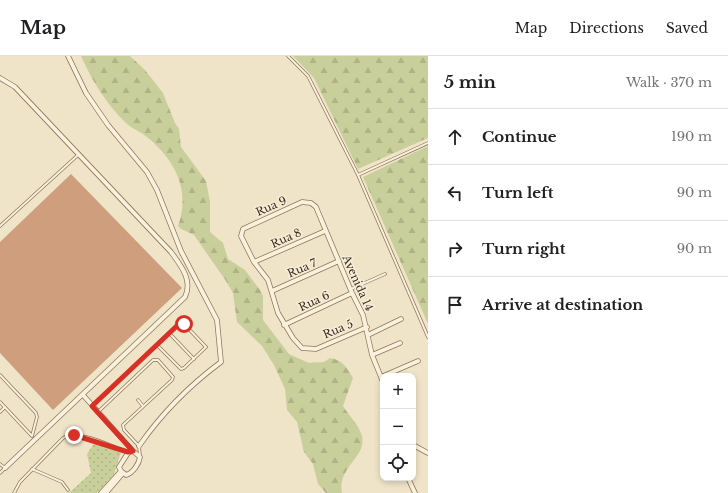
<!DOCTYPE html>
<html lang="en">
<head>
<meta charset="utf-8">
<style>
  body { margin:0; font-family:"Libre Baskerville",serif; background:#f6f6f6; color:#202124 }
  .controls { position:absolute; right:12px; bottom:12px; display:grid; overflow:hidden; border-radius:8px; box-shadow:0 2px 6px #0003 }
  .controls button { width:36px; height:36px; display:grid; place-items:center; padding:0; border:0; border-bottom:1px solid #e0e0e0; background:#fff; color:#202124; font:20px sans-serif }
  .stop { position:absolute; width:12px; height:12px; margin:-9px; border:3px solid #d93025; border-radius:50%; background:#fff }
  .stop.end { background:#d93025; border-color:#fff; box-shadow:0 1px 4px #0008 }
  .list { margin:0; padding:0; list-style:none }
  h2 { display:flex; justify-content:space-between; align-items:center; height:52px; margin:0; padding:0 16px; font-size:17px }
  h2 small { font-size:13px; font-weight:400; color:#757577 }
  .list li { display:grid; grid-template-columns:26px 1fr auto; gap:12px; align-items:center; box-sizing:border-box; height:56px; padding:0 16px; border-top:1px solid #e0e0e0 }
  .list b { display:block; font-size:15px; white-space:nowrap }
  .list em { font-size:13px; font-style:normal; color:#757577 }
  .icon { flex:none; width:22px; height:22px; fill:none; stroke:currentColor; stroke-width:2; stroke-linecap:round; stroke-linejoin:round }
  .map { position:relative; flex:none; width:428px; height:437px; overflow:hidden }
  header { display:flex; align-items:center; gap:24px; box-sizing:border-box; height:56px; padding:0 20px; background:#fff; border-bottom:1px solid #e0e0e0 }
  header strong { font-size:19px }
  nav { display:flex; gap:22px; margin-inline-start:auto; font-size:14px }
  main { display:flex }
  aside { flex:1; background:#fff }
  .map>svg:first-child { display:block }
</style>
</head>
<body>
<header>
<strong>Map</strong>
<nav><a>Map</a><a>Directions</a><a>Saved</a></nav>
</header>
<main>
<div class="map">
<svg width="428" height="437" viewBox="0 0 428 437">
  <defs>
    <pattern id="grass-dots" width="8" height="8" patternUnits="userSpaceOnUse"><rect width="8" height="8" fill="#c9cf9b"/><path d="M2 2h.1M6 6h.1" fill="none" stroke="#aeb285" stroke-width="1.8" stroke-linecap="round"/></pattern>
    <pattern id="forest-firs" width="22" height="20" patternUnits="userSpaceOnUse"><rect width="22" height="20" fill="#c9cf9b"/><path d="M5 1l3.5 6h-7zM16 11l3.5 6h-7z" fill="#aeb285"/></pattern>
  </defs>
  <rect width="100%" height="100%" fill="#f0e4c8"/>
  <path fill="url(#grass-dots)" d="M95,386l26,10 -7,22 -17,19h-28l22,-20 -4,-19z"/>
  <path fill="url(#forest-firs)" d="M81,0h49l15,14 18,23 12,30 4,6 2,18 25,34 4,21v30l13,11 5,16 17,11 15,20 3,6v24l26,34 20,9 15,-1 6,-4c13,2 17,10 23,20l-10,28c6,10 16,19 19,30 5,21 -25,31 -20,57h-16l-8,-9 -5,-20 -9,-12 -7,-30 -10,-12 -2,-21 -11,-24 -12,-19 -25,-24 -4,-29 -7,-12 -32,-46 -13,-6 -3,-3c13,-36 -3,-66 -31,-89 -6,-5 -14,-8 -20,-13 -20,-19 -35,-43 -46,-68z
    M293,0h135v82l-70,31 -44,-91z
    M428,90v178l-65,-147z"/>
  <path fill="#cf9f7d" d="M71,118l111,114 -129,122 -53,-57v-111z"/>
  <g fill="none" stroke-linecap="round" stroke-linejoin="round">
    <defs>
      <path id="service" d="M288,0l20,20 50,99 70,162
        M358,119l70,-32
        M0,170l78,-71
        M351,233l34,-15
        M169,277l25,26
        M0,319l36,38 1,4 -5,19
        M138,344l5,6
        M0,346l32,34
        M93,350l86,-83 5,1 22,23 -22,21 -3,1 -24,-24
        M99,355l54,-51h5l15,17 -1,3 -49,45 1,5 15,16 1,10
        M0,356l5,-5
        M0,408l5,4 -5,5
        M32,413l30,13 6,8
        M14,437l6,-11 43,-44c16,-9 49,8 65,15"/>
      <path id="minor" d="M68,0l18,37 22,32 39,47 10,18 24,61 36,69 4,42c-31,23 -59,51 -82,84
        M0,22l15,9 156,165c10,14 22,28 14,45l-180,171
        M254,206l71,-31
        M272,235l67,-30
        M284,269l68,-32
        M367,271l-51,22 -14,-1 -9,-10 -15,-25 -10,-33 -14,-18 -13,-26 2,-7 59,-27 9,1 5,4 36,86 11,22 9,40 11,27
        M368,279l33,-16
        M372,299l28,-12
        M381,321l37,-16
        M83,339l50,56
        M415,390l13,7
        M133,395l7,6c-1,7 -7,16 -14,18l-5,-4 -2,-4 9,-14z
        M408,422l7,15
        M101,437l20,-22
        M106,437l17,-20"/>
    </defs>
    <use href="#service" stroke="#8d765c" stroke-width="3.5"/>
    <use href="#minor" stroke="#8d765c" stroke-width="5.5"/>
    <use href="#service" stroke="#faf1dc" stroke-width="2"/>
    <use href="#minor" stroke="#faf1dc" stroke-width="4"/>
  </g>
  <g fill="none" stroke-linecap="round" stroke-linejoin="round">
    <path stroke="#d93025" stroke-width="5" d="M74,379l54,17 5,-1 -41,-45 87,-82h5"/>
  </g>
  <g text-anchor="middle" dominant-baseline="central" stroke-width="3" stroke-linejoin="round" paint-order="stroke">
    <g font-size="11" fill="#3d2e20" stroke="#f7eed8">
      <text transform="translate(271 150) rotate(-24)">Rua 9</text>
      <text transform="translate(286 182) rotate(-24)">Rua 8</text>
      <text transform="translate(302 212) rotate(-23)">Rua 7</text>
      <text transform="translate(358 227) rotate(66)">Avenida 14</text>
      <text transform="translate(314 245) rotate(-25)">Rua 6</text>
      <text transform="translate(338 273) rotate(-23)">Rua 5</text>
    </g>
  </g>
</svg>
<div class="controls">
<button>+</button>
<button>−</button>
<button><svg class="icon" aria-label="locate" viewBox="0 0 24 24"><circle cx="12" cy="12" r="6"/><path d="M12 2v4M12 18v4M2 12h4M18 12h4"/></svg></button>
</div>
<div class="stop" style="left:184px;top:268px"></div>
<div class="stop end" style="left:74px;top:379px"></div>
</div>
<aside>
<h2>5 min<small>Walk · 370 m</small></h2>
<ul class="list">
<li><svg class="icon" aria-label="ahead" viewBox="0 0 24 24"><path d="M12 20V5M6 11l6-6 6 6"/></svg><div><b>Continue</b></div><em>190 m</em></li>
<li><svg class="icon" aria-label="left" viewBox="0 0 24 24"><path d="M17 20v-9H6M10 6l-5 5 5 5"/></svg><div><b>Turn left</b></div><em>90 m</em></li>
<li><svg class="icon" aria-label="right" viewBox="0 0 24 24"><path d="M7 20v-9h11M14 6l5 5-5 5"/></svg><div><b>Turn right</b></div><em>90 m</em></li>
<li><svg class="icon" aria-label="arrive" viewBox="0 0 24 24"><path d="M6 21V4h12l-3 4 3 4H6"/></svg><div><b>Arrive at destination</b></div></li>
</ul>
</aside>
</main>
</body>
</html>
